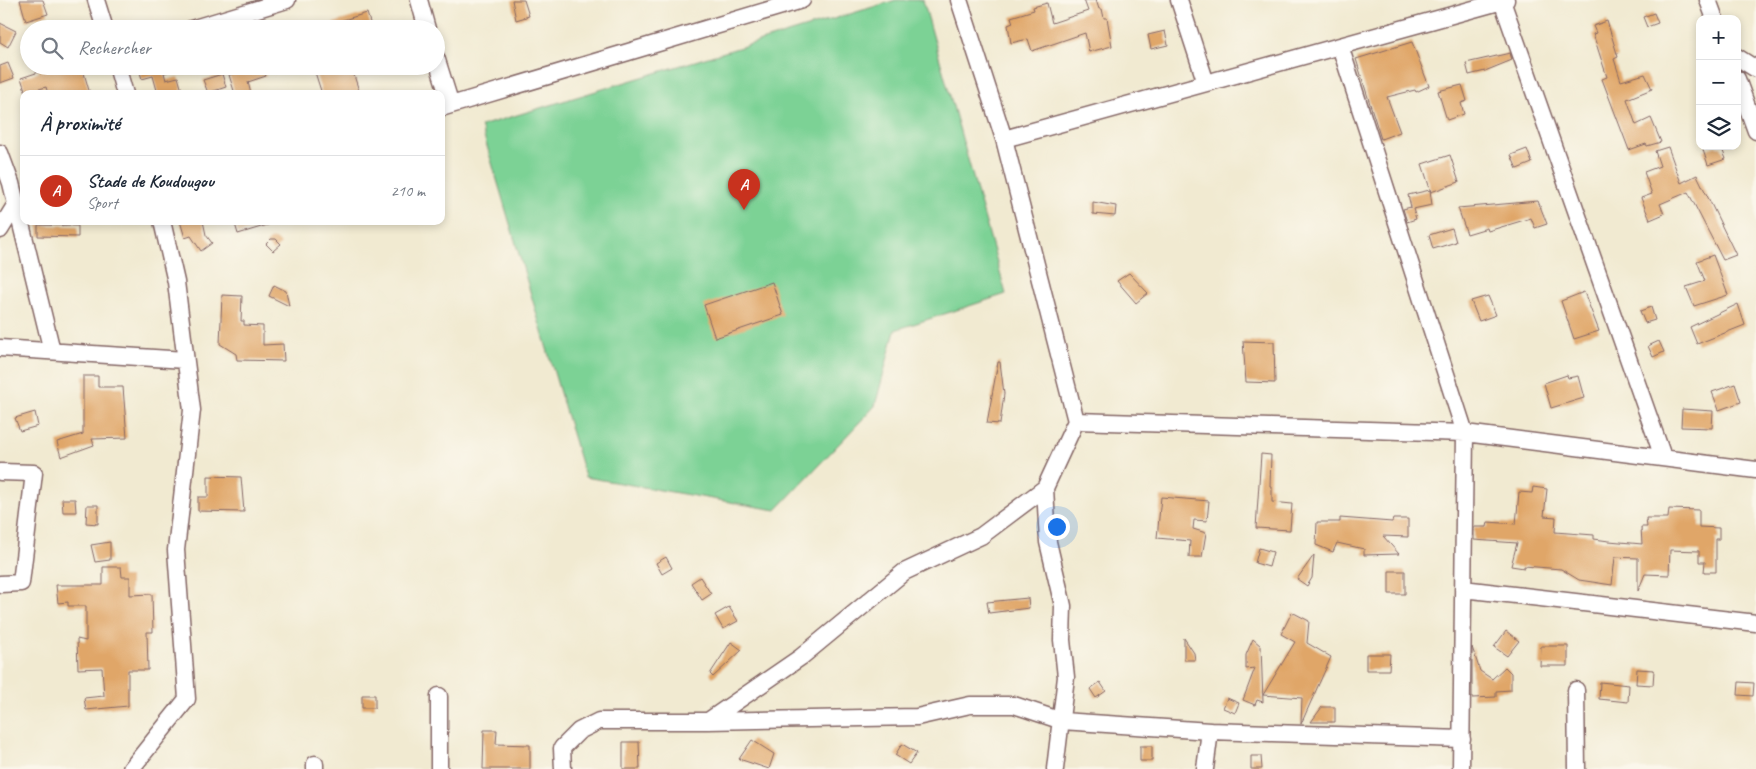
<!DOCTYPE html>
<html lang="fr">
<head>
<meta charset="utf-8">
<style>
  body { margin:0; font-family:Caveat,sans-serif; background:#f6f6f7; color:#1f2937 }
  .controls { position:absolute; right:15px; top:15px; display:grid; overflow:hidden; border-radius:10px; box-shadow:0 2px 8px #0003 }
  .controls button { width:45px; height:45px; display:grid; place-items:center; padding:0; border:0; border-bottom:1px solid #e0e1e3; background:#fff; color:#1f2937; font:25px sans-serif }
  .you { position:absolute; left:1056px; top:526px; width:18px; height:18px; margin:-12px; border:4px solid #fff; border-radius:50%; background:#1a73e8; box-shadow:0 0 0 8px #1a73e833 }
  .badge { display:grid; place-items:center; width:32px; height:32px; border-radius:50%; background:#c8321e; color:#fff; font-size:16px; font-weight:700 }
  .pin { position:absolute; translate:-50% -41px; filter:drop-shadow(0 1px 2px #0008) }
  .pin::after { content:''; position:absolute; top:26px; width:18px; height:15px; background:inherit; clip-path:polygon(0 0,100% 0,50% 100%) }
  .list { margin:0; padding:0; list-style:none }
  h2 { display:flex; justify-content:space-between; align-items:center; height:65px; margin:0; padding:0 20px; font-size:21px }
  h2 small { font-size:16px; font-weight:400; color:#747a83 }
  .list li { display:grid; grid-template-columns:32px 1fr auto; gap:15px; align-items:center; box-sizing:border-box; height:70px; padding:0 20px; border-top:1px solid #e0e1e3 }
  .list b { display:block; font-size:19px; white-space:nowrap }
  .list p { margin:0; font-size:16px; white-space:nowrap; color:#747a83 }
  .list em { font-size:16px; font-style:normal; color:#747a83 }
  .icon { flex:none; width:28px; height:28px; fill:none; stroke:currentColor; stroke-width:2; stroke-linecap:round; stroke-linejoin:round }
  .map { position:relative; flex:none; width:1756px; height:769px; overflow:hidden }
  .search { position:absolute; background:#fff; box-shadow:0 2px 8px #0003; left:20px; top:20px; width:425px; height:55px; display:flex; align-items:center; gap:12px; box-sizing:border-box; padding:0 18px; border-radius:28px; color:#747a83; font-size:19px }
  .panel { position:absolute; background:#fff; box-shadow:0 2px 8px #0003; left:20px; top:90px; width:425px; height:135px; border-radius:10px }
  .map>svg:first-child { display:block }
</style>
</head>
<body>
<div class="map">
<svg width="1756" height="769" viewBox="0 0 1756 769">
  <rect width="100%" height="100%" fill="#fbf7ec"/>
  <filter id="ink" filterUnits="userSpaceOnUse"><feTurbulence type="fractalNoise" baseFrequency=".02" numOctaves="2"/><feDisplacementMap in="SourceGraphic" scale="10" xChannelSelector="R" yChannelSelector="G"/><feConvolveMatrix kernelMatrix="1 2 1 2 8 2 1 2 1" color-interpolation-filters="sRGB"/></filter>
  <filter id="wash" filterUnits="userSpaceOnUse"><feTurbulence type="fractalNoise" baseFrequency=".0096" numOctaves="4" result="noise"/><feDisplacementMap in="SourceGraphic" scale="20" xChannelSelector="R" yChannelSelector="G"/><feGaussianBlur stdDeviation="1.12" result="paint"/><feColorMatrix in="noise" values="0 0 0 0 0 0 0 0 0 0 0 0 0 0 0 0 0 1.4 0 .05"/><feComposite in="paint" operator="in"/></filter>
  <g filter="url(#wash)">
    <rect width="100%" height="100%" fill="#f1ead1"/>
    <path fill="#7cd295" stroke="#637860" d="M896,0h27l83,294 -111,36 -20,76 -99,104 -191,-33 -104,-351z"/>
    <g id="blocks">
      <path fill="#e0a667" d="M20,0h23l5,14 -22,7z
        M512,0h12l5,16 -13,4z
        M1084,0h12l3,9h3l2,9h3l5,28 -23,6 -4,-19 -53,18 -4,-12 -17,4 -3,-18 5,-2 -2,-6 23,-7 -1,-3 14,-4 5,20 36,-12z
        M367,13l5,16h-49v-3z
        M1654,13l4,10 -11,4 -4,-10z
        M1607,21l11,36 -4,2 7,22 24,-7 7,15 -25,10 9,26 15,-7 10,24 -14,4 -1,-2 -17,6 -27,-71 5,-2 -14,-43 3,-1 -3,-7z
        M0,23l16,8 -8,16 -8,-5z
        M1165,31l3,14 -17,4 -3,-14z
        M1412,42l17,44 -13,6 -1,-2 -28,7 13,35 -19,7 -25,-80z
        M1510,53l2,7 -27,11 -16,4 -3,-12z
        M8,63l6,15 -14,5v-17z
        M37,66h45l8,28h-42l-2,-7 -20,6 -5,-15 18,-6z
        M138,66h37l1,3 -12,4 2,7 12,-3 5,17h-25l-5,-18 -11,3z
        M256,66h6l4,10 -18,6 3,12h-16l-6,-19z
        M313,66h38l9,28h-38z
        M222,74l4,13 -18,6 -5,-13z
        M1462,85l5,16 -6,2 3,11 -17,6 -9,-29z
        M1715,146h6l5,13 -18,6 -5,-15z
        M1668,147l13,36 16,-8 39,80 -13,5 -35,-68 -28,12 4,10 -14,6 -9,-22 11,-4 -8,-22 16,-6 -5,-15z
        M1527,149l5,14 -15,6 -6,-14z
        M1450,155l9,27 -28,10 -9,-28z
        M1430,190l2,15 -19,4 3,10 -9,3 -4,-13 8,-2 -3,-12z
        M1538,201l9,23 -12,4 -4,-10 -43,13 -1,-3 -20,6 -9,-26z
        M1093,202l23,4 -1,10 -22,-2z
        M180,221h23l3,14 6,8 -11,8 -10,-15 -6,2z
        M243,221h27l1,3 -33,10 -3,-10z
        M38,225l40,1v11l-40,-1z
        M1452,228l4,14 -23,7 -4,-14z
        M271,239h5l5,5 -8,7 -7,-7z
        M1713,255l15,40 -34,11 -8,-19 19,-6 -8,-20z
        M1129,273l19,20 -12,10 -19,-22z
        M772,282l11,33 -68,23 -11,-33z
        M274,285l12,6 3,15 -20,-10z
        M1584,292l15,39 -25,8 -13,-38z
        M222,295l20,1 -1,25h3v4l19,1v19l20,-1 1,17 -47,-1 -1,-6 -16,-10z
        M1488,296l8,19 -17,6 -8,-20z
        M1738,304l7,21 -48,19 -7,-17z
        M1651,307l4,13 -10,3 -5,-12z
        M1243,341l31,1 1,41 -29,-1z
        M1659,341l5,11 -11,5 -5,-11z
        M998,362h2l4,32 -4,30 -13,-1z
        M1567,375l1,3 10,-2 6,22 -33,10 -7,-25z
        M83,376h15v11h25l4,51 -35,1 2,6 -33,12 -4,-15 26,-8z
        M1735,384l6,18 -22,8 -7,-18z
        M1682,409l31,2 -1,17 -31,-1z
        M35,412l3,14 -18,5 -5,-13z
        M1261,454l10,1 -1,31 2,1v15l20,2 -2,26 -34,-2z
        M208,476l33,1 3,35 -46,-1v-14h10z
        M1533,487l14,2 -3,27 12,1 -1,15 39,3v4l15,2 33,3 -1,-17h6l-1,-9h22l1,-9 30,1v17l20,1v11h-3v33h-12l1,-10h-6v-11l-29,-1 -1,25 -24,-1 -7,17v-33l-23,-1 -3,28 -33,-5 -18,-11 -37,-3v2l-13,-2 6,-23 -43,-3v-13h13l1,-5 28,2 3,-32 13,1z
        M1161,497l48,4 -2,20 -13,-1 -1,9 13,4 -4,24h-13l1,-16 -33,-3z
        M62,499h13l1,13h-13z
        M87,505h11v19l-12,-1z
        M1340,518l52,4 1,-3h15v18l-25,-1 16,18 -35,1v-6l-27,-6 -4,9 -17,-7 1,-23h23z
        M110,542v18l-15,2 -4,-17z
        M1259,548l14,4 -4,15 -14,-4z
        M1314,555l-2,23 -5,8 -10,-7z
        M666,557l6,11 -10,6 -6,-11z
        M103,567h18l1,10h8v18l22,-1 1,38h-6l1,38h-20v36l-42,4 -2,-12 20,-2 -2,-28 -24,1 -1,-30 9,2v-35h-18v-4l-10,1 -2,-18h47z
        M1389,571h16v23h-16z
        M700,577l11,17 -9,6 -11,-17z
        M1028,598l1,10 -40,5 -2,-11z
        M729,607l9,14 -15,8 -8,-14z
        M1292,612l17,9 -2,22 24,14 -30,67 1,-26 -39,-3 32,-53 -14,-8z
        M1506,631l13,10 -12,15 -13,-9z
        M1184,638l10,15 1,7h-11z
        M1253,639l8,7 2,56 -6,-2 -2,5 -12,-5 12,-32 -9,1v-14z
        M731,642l11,8 -29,27 -3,-3z
        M1541,646h27v20h-28z
        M1472,647l8,24 12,8 13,-12 6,6v17l-15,1v6l-24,1z
        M1366,654h24l-1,16h-23z
        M1637,669l17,1 -1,15 -17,-1z
        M1100,682l6,9 -10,7 -6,-9z
        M1600,682l29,3 -1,17 -29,-3z
        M1739,682l15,1 -1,13 -15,-1z
        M362,695h13v13h-13z
        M1227,698l12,5 -4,10 -12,-5z
        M1322,707h13v15h-24z
        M484,730h13l-1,14 34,1v24h-47z
        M752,740l22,14 -5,15 -30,-10z
        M623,742h16l1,27h-17z
        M902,744l15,9 -8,11 -14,-9z
        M1140,746h12v15h-12z
        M1251,756h10l1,13h-11z"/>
    </g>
  </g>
  <g filter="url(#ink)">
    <use href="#blocks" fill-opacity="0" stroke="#846665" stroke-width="1"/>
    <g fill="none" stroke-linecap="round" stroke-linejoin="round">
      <defs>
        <path id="minor" d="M96,0l9,29
          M419,0l8,29
          M959,0l45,139 72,282
          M1179,0l27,83
          M1708,0l7,19
          M1502,1l161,456
          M191,29l96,-29
          M1340,46l125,387 -4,336
          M436,57l15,48
          M1737,57l19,12
          M117,66l8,28
          M1737,79l19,52
          M441,108l361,-108
          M1004,139l502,-139
          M0,153l11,30 41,168
          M0,230l16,-26
          M0,348l185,12
          M0,472l34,1 -13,110 -21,1
          M1045,488l3,54 15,64 -1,34 4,37 -11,92
          M1463,589l293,34
          M1576,690l1,79
          M439,696v73
          M708,721l93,-64 103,-85 77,-36 64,-48 31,-67 389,12 291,37
          M131,769l56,-70 -11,-149 16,-140 -16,-128 -14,-61
          M315,769v-5
          M563,769l-1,-21 17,-17 20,-10h109l209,-4 53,-12h44l48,16 148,10 252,8
          M1205,769l5,-38"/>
      </defs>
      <use href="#minor" stroke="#846665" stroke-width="19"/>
      <use href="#minor" stroke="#fff" stroke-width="16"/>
    </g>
  </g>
</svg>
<div class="controls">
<button>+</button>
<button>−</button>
<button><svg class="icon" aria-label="layers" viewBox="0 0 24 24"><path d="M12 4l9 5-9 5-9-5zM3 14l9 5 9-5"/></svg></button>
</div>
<div class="you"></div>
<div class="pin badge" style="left:744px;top:210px">A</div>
<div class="search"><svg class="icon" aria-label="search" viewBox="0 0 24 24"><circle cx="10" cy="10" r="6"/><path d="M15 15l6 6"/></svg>Rechercher</div>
<section class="panel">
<h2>À proximité<small></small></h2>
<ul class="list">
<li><span class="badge">A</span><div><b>Stade de Koudougou</b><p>Sport</p></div><em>210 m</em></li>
</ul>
</section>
</div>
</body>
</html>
